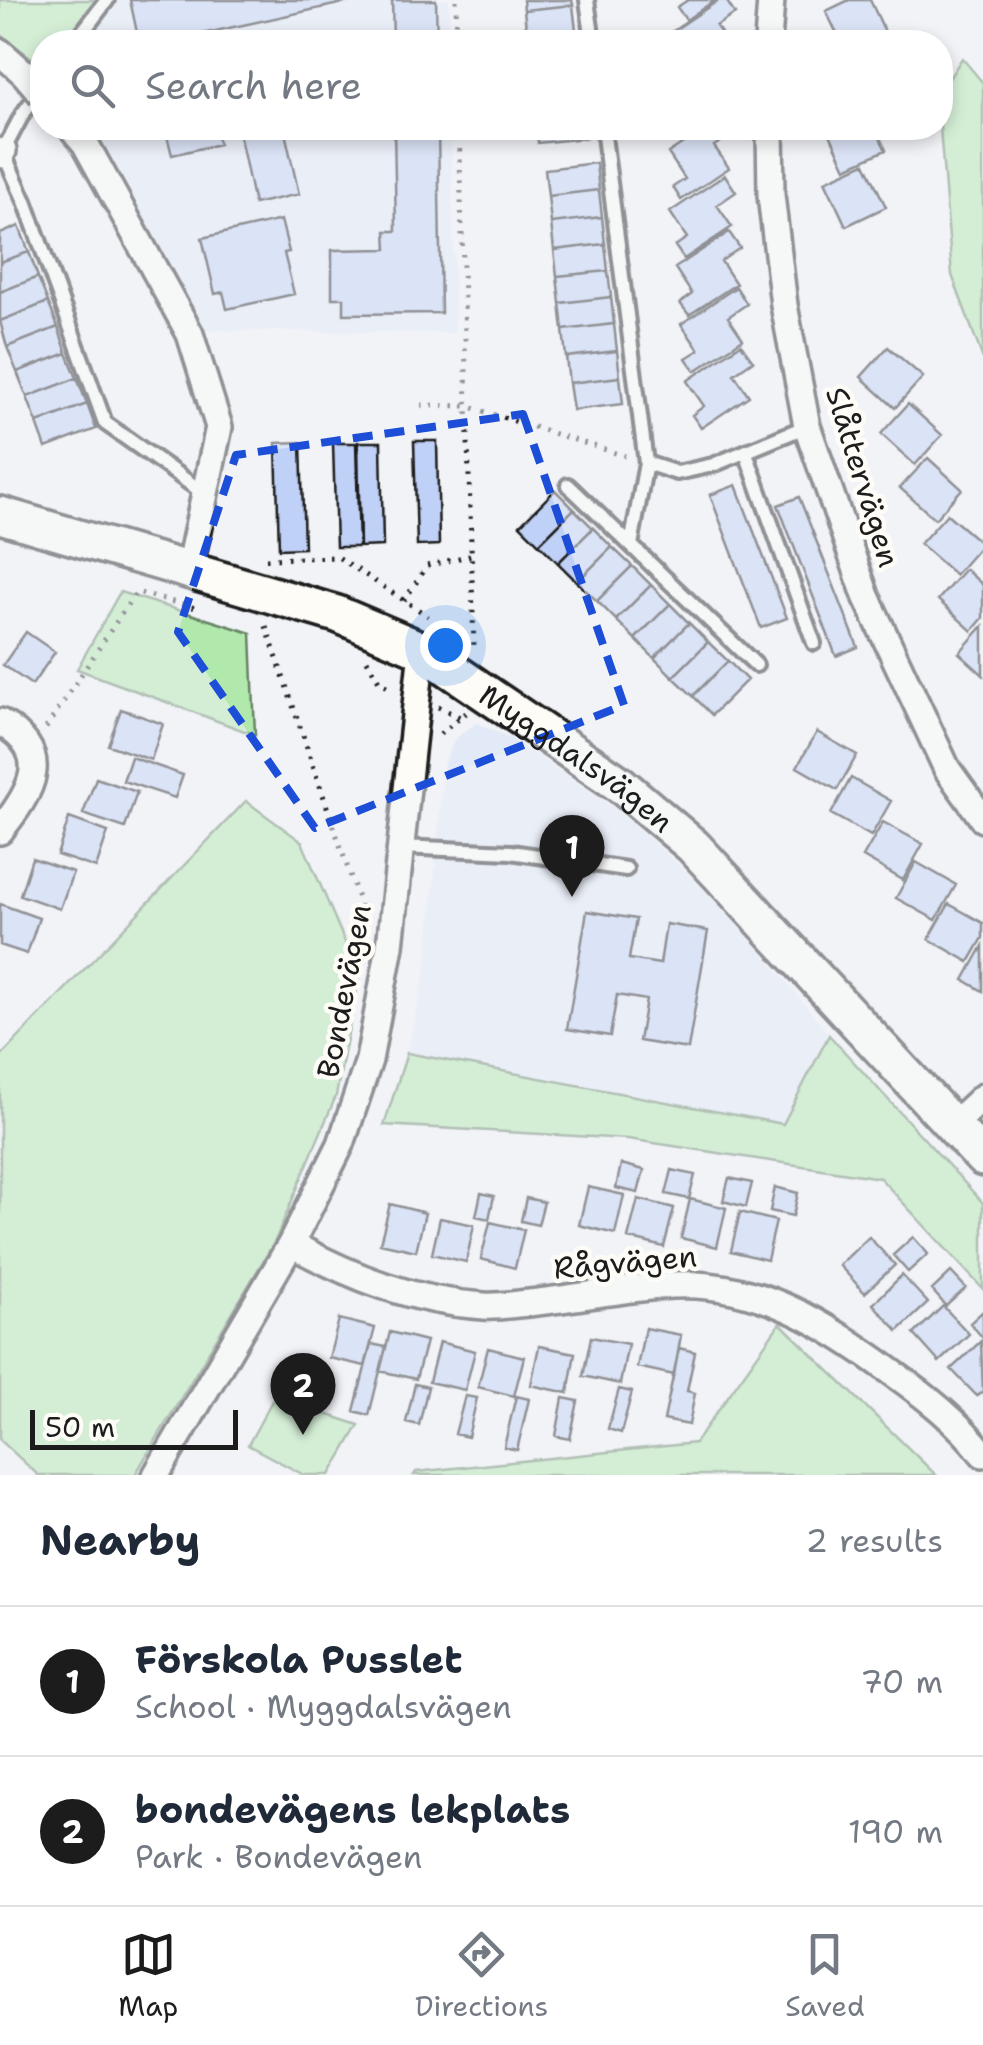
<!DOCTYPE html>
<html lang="en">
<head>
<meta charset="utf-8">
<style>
  body { margin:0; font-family:"Shantell Sans",sans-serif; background:#f6f6f7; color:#1f2937 }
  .scale { position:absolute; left:30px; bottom:25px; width:208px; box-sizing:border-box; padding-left:10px; border:5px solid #1c1c1c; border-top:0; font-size:28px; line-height:35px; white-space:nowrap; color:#1c1c1c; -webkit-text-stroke:8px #fdfcf7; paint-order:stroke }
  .you { position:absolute; left:445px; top:645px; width:35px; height:35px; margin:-25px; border:8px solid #fff; border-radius:50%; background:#1a73e8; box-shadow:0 0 0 15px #1a73e833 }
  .badge { display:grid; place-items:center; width:65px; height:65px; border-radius:50%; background:#1c1c1c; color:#fff; font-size:32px; font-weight:700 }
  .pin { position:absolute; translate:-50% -82px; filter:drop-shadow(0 2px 5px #0008) }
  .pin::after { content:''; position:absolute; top:52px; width:35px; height:30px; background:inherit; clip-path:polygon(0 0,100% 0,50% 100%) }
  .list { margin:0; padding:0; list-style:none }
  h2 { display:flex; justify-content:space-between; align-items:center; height:130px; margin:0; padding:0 40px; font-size:42px }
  h2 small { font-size:32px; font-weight:400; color:#747a83 }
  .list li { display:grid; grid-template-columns:65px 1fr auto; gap:30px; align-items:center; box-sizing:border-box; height:150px; padding:0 40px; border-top:2px solid #e0e1e3 }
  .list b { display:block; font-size:38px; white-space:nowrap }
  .list p { margin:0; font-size:32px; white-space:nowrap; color:#747a83 }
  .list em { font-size:32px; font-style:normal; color:#747a83 }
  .icon { flex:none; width:55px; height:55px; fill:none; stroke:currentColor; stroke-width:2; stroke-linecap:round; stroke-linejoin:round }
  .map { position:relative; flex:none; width:983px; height:1475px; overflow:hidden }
  .search { position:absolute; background:#fff; box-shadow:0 5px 15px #0003; left:30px; right:30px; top:30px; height:110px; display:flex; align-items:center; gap:25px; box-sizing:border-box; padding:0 35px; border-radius:40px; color:#747a83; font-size:38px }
  .sheet { height:430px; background:#fff }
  nav { display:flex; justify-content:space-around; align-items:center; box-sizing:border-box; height:140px; border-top:2px solid #e0e1e3; background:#fff; font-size:28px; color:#747a83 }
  nav a { display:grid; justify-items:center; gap:5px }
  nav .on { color:#1c1c1c }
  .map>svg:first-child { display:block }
</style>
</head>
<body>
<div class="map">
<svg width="983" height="1475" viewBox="0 0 983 1475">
  <rect width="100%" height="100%" fill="#f1f3f7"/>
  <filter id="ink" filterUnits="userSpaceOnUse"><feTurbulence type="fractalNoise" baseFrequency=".01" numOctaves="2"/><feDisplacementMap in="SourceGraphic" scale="20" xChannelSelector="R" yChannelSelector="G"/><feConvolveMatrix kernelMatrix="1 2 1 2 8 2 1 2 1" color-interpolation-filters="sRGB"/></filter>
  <g filter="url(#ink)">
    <path fill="#e2e9f7" d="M117,0h332l1,42h-365z
      M92,128h359l4,205 -249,-3z
      M476,723l31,13 105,70 65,57 67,67 85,105 -46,89 -376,-71 20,-89 17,-201 11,-24z"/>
    <path fill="#b1e9ad" stroke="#668264" stroke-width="2.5" d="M0,0h95l-31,42h-22v24l-42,-32z
      M962,58l21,25v276l-31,-84 -12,-147 1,-37z
      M120,592l131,41 4,102 -178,-66z
      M246,801l56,41 57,133 -23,121 -61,145 -140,234h-97l-38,-35v-383z
      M829,1035l154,168v86l-103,-111 -252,-39 -244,-14 23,-72 376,71z
      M780,1323l156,152h-522l2,-3 279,-29z
      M274,1397l85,28 -29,50h-26l-56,-30z"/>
    <path fill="#c0d1f7" stroke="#1c1c1c" stroke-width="2.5" d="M130,0h227l-192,42h-26z
      M392,0h44l1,42h-44z
      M523,0h49l1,5 -49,5z
      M688,0h27l-29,20 -9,-13z
      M719,0h7l9,14 -19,12 11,16h-51l-6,-9z
      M849,0h21l17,36 -13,6h-33l-15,-31z
      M573,5l3,26 -49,6 -3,-27z
      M576,31l1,11h-50v-5z
      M165,128h50l4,16 -47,11z
      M238,128h46l15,66 -45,10z
      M394,128h44l3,185 -97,1v-16h-12v-48l55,-1 -1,-18h10z
      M537,128h49l1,10 -49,5z
      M674,128h28l-22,14 -9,-13z
      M706,128h24l4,5 -20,13 15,22 -48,32 -8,-13 12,-8 -17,-26z
      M827,128h48l11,22 -40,18z
      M596,163l3,27 -51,6 -3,-27z
      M865,163l21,44 -40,19 -21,-45z
      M725,175l11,17 -19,13 15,22 -48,32 -9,-13 12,-8 -17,-26z
      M599,190l3,27 -51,6 -3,-27z
      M602,217l3,27 -51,6 -3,-27z
      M281,220l8,32 -5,1 10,41 -67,15 -4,-17 -8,2 -13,-56z
      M19,226l10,26 -29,10v-28z
      M729,232l11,16 -19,13 15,23 -47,31 -9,-12 12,-9 -17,-26z
      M605,244l3,27 -51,5 -3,-26z
      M29,252l9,25 -38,15v-30z
      M608,271l3,26 -51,6 -3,-27z
      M38,277l10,25 -48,19v-29z
      M736,287l11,17 -19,13 15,22 -48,32 -9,-13 13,-8 -18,-26z
      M611,297l3,27 -51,6 -3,-27z
      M48,302l10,25 -51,20 -7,-26z
      M614,324l3,27 -51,6 -3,-27z
      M58,327l9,26 -50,19 -10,-25z
      M741,344l12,17 -19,13 15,22 -48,32 -9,-13 12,-9 -17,-25z
      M888,347l35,30 -28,31 -34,-31z
      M617,351l3,26 -51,6 -3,-26z
      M67,353l10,25 -50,19 -10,-25z
      M620,377l3,27 -50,6 -4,-27z
      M77,378l10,26 -50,19 -10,-26z
      M87,404l9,25 -50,19 -9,-25z
      M908,404l34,31 -27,30 -34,-31z
      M414,441h23l2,104 -22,1z
      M301,442l3,106 -25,1 -3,-106z
      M358,442h23l2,104 -23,1z
      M333,443h23l3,104h-23z
      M928,458l34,31 -27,30 -35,-31z
      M736,485l51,133 -26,10 -51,-133z
      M555,490l19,19 -35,35 -19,-19z
      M799,497l59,150 -22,9 -58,-151z
      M574,509l19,19 -35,35 -19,-19z
      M947,514l35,30 -27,31 -35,-31z
      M593,528l19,19 -35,35 -19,-19z
      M612,547l20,19 -35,35 -20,-19z
      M632,566l19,19 -35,35 -19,-19z
      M965,569l18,16v33l-11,13 -34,-31z
      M651,585l19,19 -35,35 -19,-19z
      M670,604l19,19 -35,35 -19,-19z
      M689,623l19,19 -35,35 -19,-19z
      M983,626v49l-24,-22z
      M26,632l29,20 -23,33 -29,-20z
      M708,642l20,19 -35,35 -20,-19z
      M728,661l19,19 -35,35 -19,-19z
      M121,709l42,15 -12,36 -43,-15z
      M817,732l40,23 -20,35 -40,-23z
      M131,757l52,18 -8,23 -52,-17z
      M96,778l41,14 -12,36 -42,-14z
      M851,778l40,23 -20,35 -40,-22z
      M69,818l39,14 -12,36 -39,-13z
      M883,822l40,22 -20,36 -40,-23z
      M32,858l41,14 -13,37 -40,-14z
      M916,862l40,23 -20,35 -40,-22z
      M0,904l39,14 -12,36 -27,-9z
      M949,904l34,19v15l-14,24 -40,-23z
      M587,911l49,8 -7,40 31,5 6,-40 42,7 -20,118 -49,-8 7,-41 -29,-5 -7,41 -43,-7z
      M983,946v45l-19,-11z
      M621,1164l23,6 -6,23 -22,-5z
      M672,1170l23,5 -6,24 -23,-5z
      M729,1178l23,5 -6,24 -23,-6z
      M588,1187l36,8 -9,39 -36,-9z
      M775,1187l23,6 -5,23 -23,-5z
      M481,1193l13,3 -5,23 -13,-3z
      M526,1198l18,4 -6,23 -17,-4z
      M638,1199l36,9 -10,39 -36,-9z
      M690,1199l36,9 -9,39 -36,-9z
      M390,1204l35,9 -9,38 -36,-8z
      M740,1212l36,9 -9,39 -36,-9z
      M440,1218l34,7 -8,37 -34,-8z
      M490,1222l34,8 -9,38 -34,-9z
      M869,1237l26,28 -30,28 -26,-28z
      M913,1237l15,17 -20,18 -15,-17z
      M951,1272l15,16 -20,18 -14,-16z
      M902,1275l26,28 -30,28 -25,-27z
      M943,1306l26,28 -30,28 -25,-28z
      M983,1311v27l-13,-15z
      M339,1319l36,9 -10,38 -36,-8z
      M645,1328l36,7 -7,40 -37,-8z
      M390,1332l36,9 -10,38 -36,-8z
      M591,1337l37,7 -8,40 -37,-8z
      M981,1341l2,50 -6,5 -26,-27z
      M439,1342l36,9 -10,39 -36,-8z
      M371,1344l15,3 -17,68 -15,-4z
      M539,1346l36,7 -7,40 -37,-8z
      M488,1348l36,9 -10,39 -36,-9z
      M679,1348l16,4 -8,39 8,2 -6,32 -25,-5z
      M415,1384l13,3 -9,38 -13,-3z
      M619,1389l13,3 -11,41 -13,-4z
      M465,1396l12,2 -9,39 -13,-3z
      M516,1396l13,3 -12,51 -13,-3z
      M563,1398l15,3 -8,38 -14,-3z"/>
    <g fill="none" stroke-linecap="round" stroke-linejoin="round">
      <defs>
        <path id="lane" d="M587,0l6,42
          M75,42l32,-42
          M603,128l43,335 -15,82
          M3,151l19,-36 18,-25
          M3,152l22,49 80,222 100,71
          M746,453l68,190
          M646,463l31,10 36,-8 94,-39
          M568,485l188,180
          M401,847l110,5 115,17"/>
        <path id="street" d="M768,42l3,-42
          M0,52l24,21
          M72,128l13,15 105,191 29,93 -30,142
          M770,128l1,67 13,110 23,121 59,170 81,173 36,50
          M0,155l3,-4
          M0,722c55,32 32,69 0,109
          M954,1124l29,-27
          M291,1244c61,33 123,58 193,62 15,1 31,-2 45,-3 48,-5 96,-15 143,-18 85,-5 156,40 221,88 32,23 66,49 90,81
          M156,1475l135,-231 50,-100 28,-84 21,-114 32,-296"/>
        <g id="secondary">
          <path id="s1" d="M0,515l337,99 85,36 199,135 72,61 290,312"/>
        </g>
      </defs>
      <use href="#lane" stroke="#1c1c1c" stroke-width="20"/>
      <use href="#street" stroke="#1c1c1c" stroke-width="32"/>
      <use href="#secondary" stroke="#1c1c1c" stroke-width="42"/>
      <path stroke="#1c1c1c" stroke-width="5" stroke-dasharray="2.5 8" stroke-linecap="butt" d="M456,0l1,42
        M459,128l15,520
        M421,405l46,1 158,50
        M266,559l72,-2 90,59
        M404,601l23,-35 44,-11
        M266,626l100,296
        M367,660l13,23 11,5
        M438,707l22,10
        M46,728l90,-136 59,16
        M440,734l26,-21"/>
      <use href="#lane" stroke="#fdfcf7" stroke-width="12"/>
      <use href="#street" stroke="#fdfcf7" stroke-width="25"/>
      <use href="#secondary" stroke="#fdfcf7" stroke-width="35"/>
      <defs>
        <path id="street-bridge" d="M24,73l18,21"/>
      </defs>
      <use href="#street-bridge" stroke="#1c1c1c" stroke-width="32" stroke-linecap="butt"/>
      <use href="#street-bridge" stroke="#fdfcf7" stroke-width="25"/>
    </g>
  </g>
  <path d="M0 0H983V1475H0ZM523,414l101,291 -309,123 -137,-196 58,-177z" fill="#f1f3f7" fill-opacity=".55" fill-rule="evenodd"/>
  <path fill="none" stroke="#1d4ed8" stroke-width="8" stroke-dasharray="20 12" stroke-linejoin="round" d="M523,414l101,291 -309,123 -137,-196 58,-177z"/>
  <g text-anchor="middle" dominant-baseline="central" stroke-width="9" stroke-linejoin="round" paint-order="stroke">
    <g font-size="30" fill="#1c1c1c" stroke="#fdfcf7">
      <text transform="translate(863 477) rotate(73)">Slåttervägen</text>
      <text stroke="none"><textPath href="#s1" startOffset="632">Myggdalsvägen</textPath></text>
      <text transform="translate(344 991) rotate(-79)">Bondevägen</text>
      <text transform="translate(625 1262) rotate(-5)">Rågvägen</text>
    </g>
  </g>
</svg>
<div class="scale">50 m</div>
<div class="you"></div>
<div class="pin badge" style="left:572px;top:897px">1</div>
<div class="pin badge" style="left:303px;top:1435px">2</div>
<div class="search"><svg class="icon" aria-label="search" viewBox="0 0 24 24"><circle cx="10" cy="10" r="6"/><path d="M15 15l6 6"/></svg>Search here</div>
</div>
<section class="sheet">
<h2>Nearby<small>2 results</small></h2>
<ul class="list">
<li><span class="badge">1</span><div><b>Förskola Pusslet</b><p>School · Myggdalsvägen</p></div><em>70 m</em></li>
<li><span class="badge">2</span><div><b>bondevägens lekplats</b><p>Park · Bondevägen</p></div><em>190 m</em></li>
</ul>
</section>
<nav>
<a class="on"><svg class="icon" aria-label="map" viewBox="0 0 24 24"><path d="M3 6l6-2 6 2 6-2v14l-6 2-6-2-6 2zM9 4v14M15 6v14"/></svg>Map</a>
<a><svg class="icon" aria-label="directions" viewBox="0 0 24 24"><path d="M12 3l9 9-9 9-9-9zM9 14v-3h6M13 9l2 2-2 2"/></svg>Directions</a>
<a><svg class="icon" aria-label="saved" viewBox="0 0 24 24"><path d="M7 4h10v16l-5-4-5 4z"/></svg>Saved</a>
</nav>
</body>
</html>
